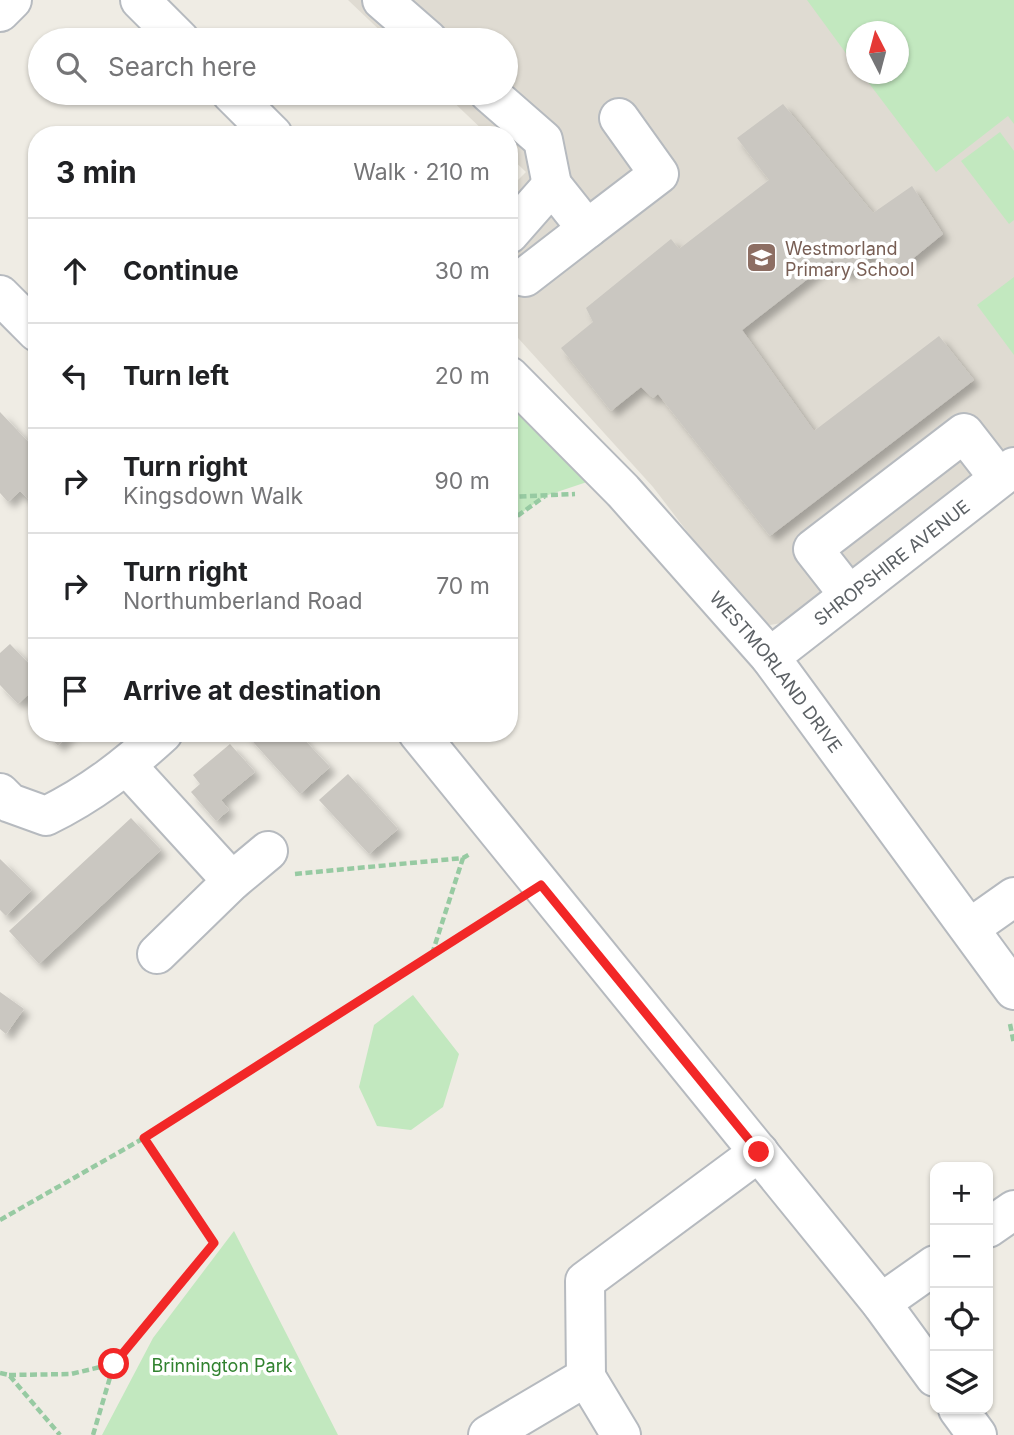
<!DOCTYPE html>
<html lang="en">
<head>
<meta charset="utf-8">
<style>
  body { margin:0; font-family:Inter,sans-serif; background:#f6f6f6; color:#202124 }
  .controls { position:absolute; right:21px; bottom:21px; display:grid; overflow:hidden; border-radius:14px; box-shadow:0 2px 5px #0004 }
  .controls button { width:63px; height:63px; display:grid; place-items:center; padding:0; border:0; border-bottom:2px solid #e0e0e0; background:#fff; color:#202124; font:35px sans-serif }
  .compass { position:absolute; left:846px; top:21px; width:63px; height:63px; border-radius:50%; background:#fff; box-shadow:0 2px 5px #0004; rotate:354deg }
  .stop { position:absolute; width:21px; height:21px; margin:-16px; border:5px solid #f22727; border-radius:50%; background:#fff }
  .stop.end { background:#f22727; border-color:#fff; box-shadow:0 2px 7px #0008 }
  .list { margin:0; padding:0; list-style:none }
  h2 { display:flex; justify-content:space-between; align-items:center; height:91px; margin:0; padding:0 28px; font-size:30px }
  h2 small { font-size:23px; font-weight:400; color:#757577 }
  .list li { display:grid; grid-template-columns:46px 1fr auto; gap:21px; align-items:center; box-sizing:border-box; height:105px; padding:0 28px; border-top:2px solid #e0e0e0 }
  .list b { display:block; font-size:26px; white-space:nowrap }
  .list p { margin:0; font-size:23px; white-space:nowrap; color:#757577 }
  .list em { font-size:23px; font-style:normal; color:#757577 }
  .icon { flex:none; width:38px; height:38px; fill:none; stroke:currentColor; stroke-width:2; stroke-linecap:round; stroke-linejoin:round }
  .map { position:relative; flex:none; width:1014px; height:1435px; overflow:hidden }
  .search { position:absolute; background:#fff; box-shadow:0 2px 5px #0004; left:28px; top:28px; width:490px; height:77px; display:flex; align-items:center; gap:18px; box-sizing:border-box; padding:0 24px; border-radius:38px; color:#757577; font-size:26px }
  .panel { position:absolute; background:#fff; box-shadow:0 2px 5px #0004; left:28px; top:126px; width:490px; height:616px; border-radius:28px }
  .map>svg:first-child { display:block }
</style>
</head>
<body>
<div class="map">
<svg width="1014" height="1435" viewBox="0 0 1014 1435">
  <defs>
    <filter id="shadow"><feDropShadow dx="6" dy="6" stdDeviation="3.5" flood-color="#0004"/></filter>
  </defs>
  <rect width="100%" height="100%" fill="#efece4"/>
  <path fill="#dfdbd2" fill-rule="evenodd" d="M348,0h666v447l-214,167 -13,8 -17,3 -19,-10 -98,-128 -144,-159v-139l17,-17 -17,-16v-21h-21l-44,-42h62v-53h-116zM856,32h42v42h-42z"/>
  <path fill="#c2e8bf" d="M807,0h207v124l-6,-8 -72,56 -74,-98h36v-42h-42v35z
    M1000,132l14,19v69l-5,4 -48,-63z
    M1014,277v78l-37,-50z
    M509,398l81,83 -45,15 -36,26z
    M413,995l46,59 -16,53 -32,23 -34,-4 -18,-39 15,-62z
    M234,1231l104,204h-236l51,-97z"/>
  <path fill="#cac7c1" filter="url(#shadow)" d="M783,104l90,109 39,-27 31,48 -43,35 -14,-23 -40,29 -14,-15 -90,70 72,101 125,-95 35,44 -204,156 -112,-142 -5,4 -12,-11 -30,24 -50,-63 32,-26 -7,-14 85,-69 8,10 90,-69 -32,-42z
    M0,412l37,39v41l-8,8 -9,-9 -12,11 -8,-9z
    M10,644l27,28v14l-19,18 -18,-19v-32z
    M46,733h25l-13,13z
    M245,733h53l32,34 -30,27z
    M230,744l25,28 -34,28 8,10 -13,11 -25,-29 9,-8 -7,-9z
    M348,774l50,55 -29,25 -50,-54z
    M131,818l30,32 -122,114 -30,-33z
    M0,859l32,31 -26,26 -6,-6z
    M0,992l24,17 -18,25 -6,-5z"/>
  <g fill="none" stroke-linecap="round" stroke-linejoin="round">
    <defs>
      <g id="minor">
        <path d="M140,0l40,40"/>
        <path d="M382,0l46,40"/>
        <path d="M0,12l12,-12"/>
        <path d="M231,93l42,42"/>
        <path d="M489,93l54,47 9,45"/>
        <path d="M509,234l43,-49 35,44 72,-55 -40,-56"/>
        <path d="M525,277l62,-48"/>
        <path d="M0,295l37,37"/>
        <path id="s1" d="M509,376l114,115 147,166 244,333"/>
        <path d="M849,595l-36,-46 151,-116 35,45"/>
        <path id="s2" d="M770,657l244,-190"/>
        <path d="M418,733l463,570 54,74"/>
        <path d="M127,766l105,115"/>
        <path d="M0,793l10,10 36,13c45,-22 81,-50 117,-83"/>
        <path d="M970,928l44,-31"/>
        <path d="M157,954l75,-73 36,-30"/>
        <path d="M988,1228l26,-18"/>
        <path d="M881,1303l54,-38"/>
        <path d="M586,1377l35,58"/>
        <path d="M958,1409l19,26"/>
        <path d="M488,1435l98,-58 -1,-96 174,-129"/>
      </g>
    </defs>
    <use href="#minor" stroke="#b6babf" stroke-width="42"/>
    <path stroke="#97caa2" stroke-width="4.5" stroke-dasharray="7 3.5" stroke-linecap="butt" d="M509,497l66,-3
      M509,522l36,-26
      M295,874l168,-16 7,-4
      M432,954l31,-96
      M1010,1024l4,20
      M0,1220l144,-82 366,-234
      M0,1373l9,2 51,60
      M9,1375l62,-1 42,-10
      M93,1435l21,-71 100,-121 -70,-105"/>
    <use href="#minor" stroke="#fff" stroke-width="38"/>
  </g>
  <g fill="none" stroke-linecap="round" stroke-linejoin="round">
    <path stroke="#f22727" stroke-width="9" d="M114,1364l100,-121 -70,-105 397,-253 218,267"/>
  </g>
  <defs>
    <symbol id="school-square" viewBox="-11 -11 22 22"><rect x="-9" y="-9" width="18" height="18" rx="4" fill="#8d6e63" stroke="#fff"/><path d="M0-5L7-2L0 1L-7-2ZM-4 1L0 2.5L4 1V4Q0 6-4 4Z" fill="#fff"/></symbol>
  </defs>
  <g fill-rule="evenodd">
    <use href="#school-square" x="744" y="240" width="35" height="35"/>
  </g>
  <g text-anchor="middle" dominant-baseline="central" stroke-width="7" stroke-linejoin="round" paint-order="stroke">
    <g font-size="18" fill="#785e54" stroke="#fff" text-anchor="start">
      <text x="785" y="248">Westmorland<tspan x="785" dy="21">Primary School</tspan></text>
    </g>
    <g font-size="18" fill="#5c6165" stroke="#fff">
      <text stroke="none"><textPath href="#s2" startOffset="154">SHROPSHIRE AVENUE</textPath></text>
      <text stroke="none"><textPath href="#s1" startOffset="399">WESTMORLAND DRIVE</textPath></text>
    </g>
    <g font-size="18" fill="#31822f" stroke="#fff">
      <text x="222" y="1365">Brinnington Park</text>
    </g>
  </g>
</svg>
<div class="controls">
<button>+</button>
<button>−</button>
<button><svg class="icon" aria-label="locate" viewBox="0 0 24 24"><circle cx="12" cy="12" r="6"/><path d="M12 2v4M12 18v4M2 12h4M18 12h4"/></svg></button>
<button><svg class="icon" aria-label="layers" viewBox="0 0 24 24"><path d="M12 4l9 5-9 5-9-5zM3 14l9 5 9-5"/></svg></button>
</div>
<svg class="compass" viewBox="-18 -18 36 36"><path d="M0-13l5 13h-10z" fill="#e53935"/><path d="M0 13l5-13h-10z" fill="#757577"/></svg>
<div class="stop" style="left:114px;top:1364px"></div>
<div class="stop end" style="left:759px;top:1152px"></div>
<div class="search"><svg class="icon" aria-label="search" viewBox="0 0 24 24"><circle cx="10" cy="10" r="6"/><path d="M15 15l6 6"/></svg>Search here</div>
<section class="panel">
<h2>3 min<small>Walk · 210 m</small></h2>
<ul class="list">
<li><svg class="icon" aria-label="ahead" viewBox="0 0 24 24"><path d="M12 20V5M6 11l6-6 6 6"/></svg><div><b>Continue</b></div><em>30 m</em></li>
<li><svg class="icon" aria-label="left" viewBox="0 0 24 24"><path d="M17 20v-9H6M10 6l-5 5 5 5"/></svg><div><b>Turn left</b></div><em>20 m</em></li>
<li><svg class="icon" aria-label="right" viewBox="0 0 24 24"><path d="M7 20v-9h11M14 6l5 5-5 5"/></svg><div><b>Turn right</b><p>Kingsdown Walk</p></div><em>90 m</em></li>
<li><svg class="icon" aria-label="right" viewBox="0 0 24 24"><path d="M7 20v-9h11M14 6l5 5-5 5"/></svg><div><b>Turn right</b><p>Northumberland Road</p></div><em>70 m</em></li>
<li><svg class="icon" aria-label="arrive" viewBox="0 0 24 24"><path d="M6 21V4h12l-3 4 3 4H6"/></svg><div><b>Arrive at destination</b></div></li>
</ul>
</section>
</div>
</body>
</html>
